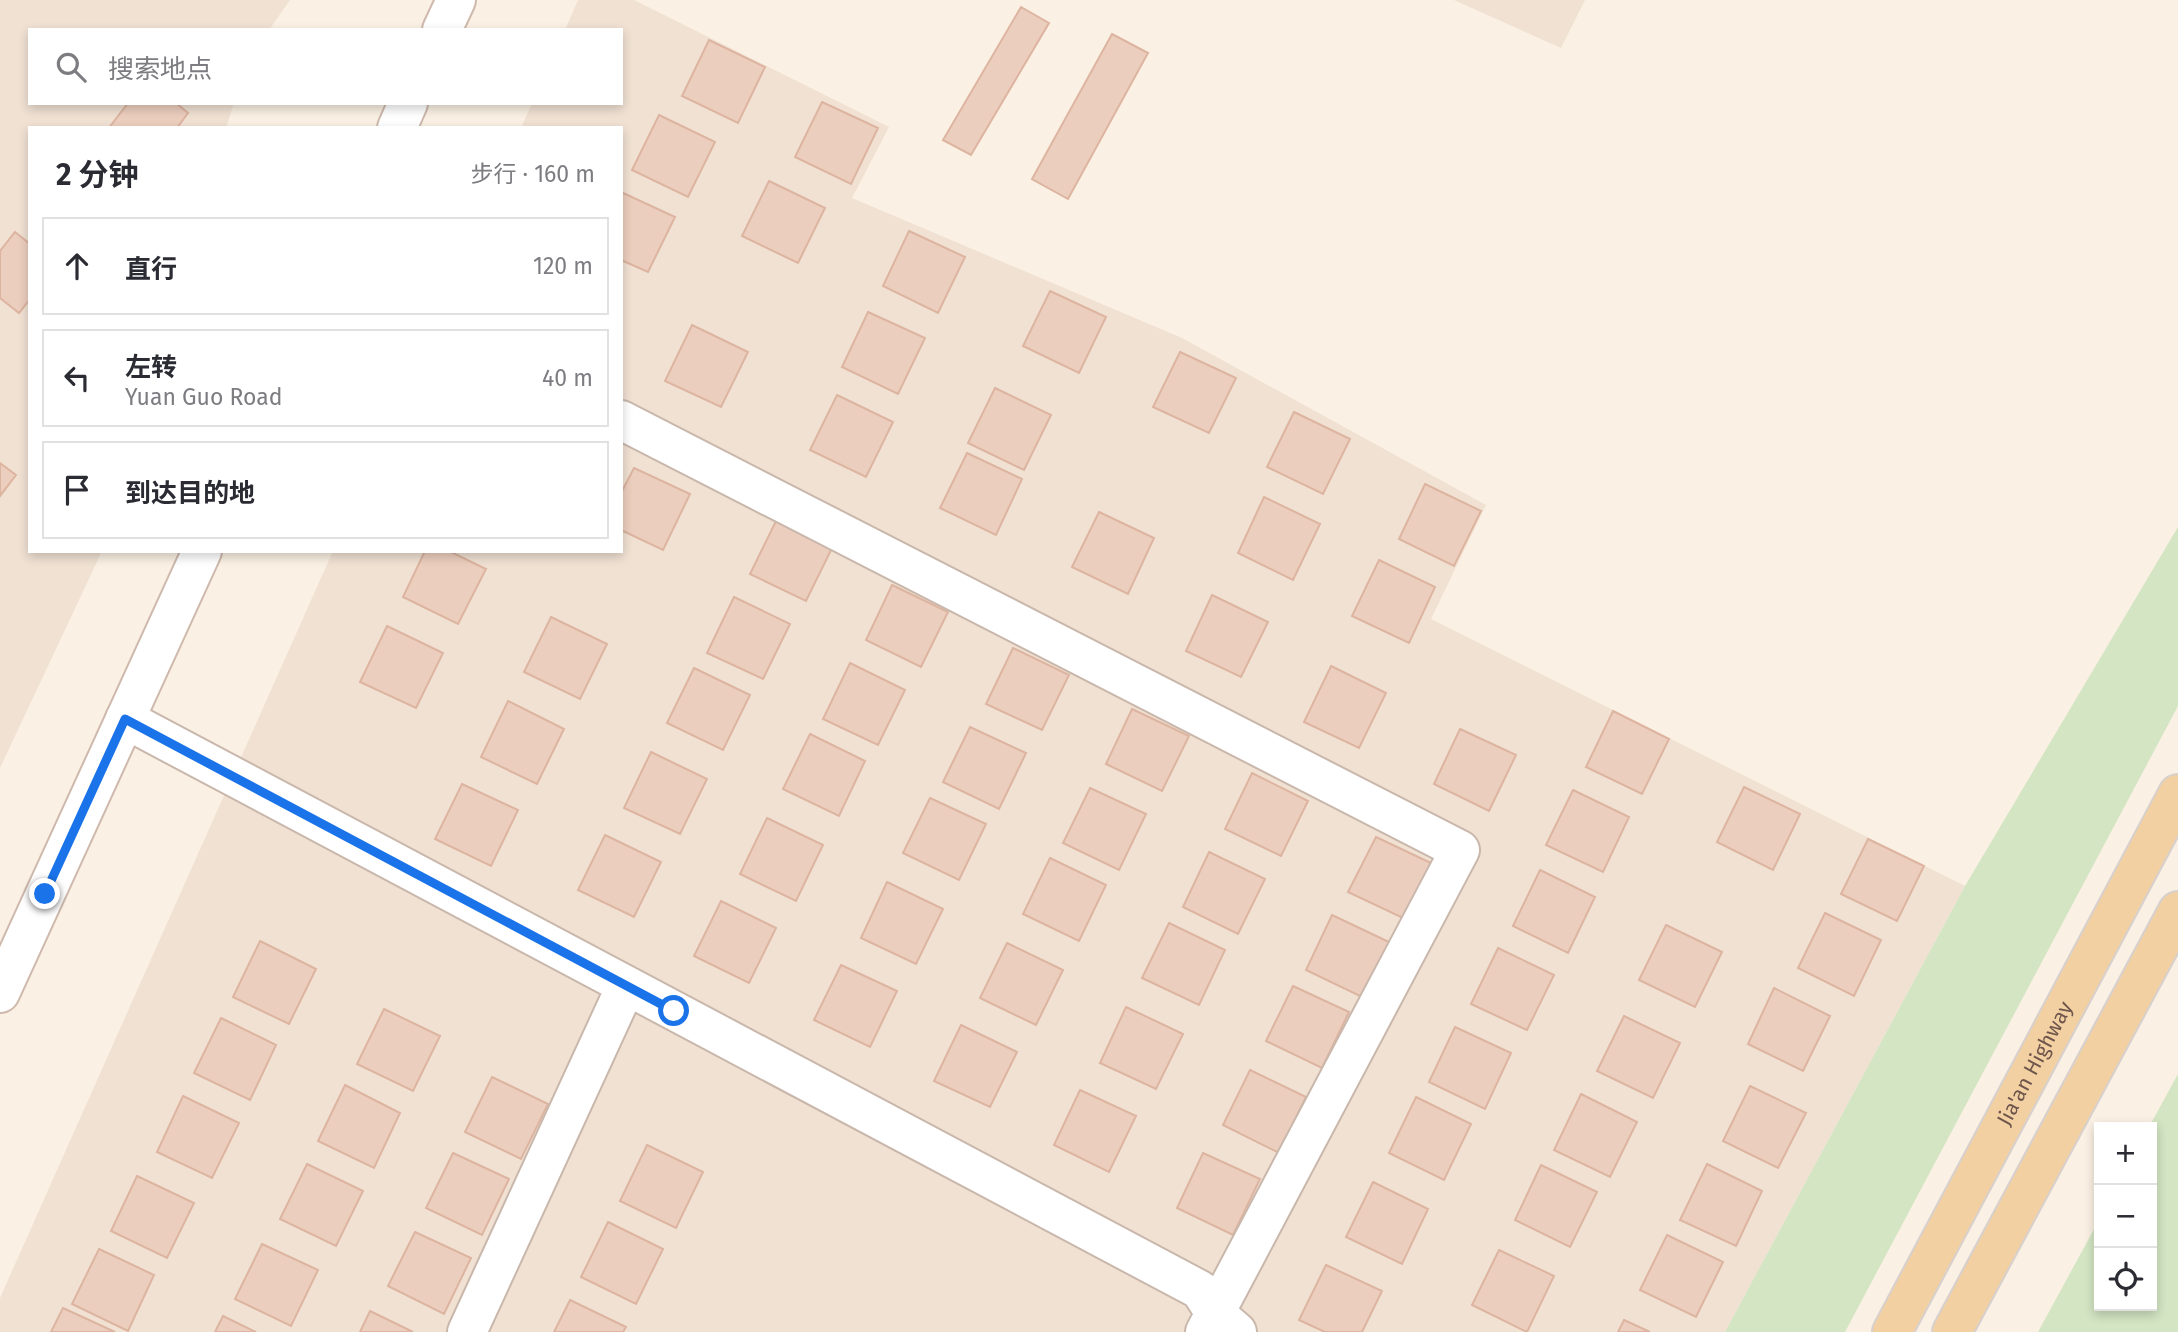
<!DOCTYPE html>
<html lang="zh">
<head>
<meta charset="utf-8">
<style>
  body { margin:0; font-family:"Fira Sans","Noto Sans SC",sans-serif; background:#f7f7f7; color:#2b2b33 }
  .controls { position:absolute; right:21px; bottom:21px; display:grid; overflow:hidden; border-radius:0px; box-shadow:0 4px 10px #0003 }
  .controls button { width:63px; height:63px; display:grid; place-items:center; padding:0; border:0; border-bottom:2px solid #e1e1e2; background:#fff; color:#2b2b33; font:35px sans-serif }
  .stop { position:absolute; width:21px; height:21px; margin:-16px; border:5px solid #1a73e8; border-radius:50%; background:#fff }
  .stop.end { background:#1a73e8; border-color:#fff; box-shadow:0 2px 7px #0008 }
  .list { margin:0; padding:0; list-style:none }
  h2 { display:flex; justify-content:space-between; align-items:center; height:91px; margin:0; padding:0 28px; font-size:30px }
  h2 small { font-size:23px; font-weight:400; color:#7c7c81 }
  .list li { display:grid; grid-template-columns:46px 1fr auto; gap:21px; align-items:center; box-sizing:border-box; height:98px; margin:0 14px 14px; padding:0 14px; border:2px solid #e1e1e2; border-radius:0px }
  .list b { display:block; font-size:26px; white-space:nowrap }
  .list p { margin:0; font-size:23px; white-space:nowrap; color:#7c7c81 }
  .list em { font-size:23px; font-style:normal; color:#7c7c81 }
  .icon { flex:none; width:38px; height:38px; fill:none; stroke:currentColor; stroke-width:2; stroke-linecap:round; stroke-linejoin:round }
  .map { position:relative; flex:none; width:2178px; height:1332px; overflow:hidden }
  .search { position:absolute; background:#fff; box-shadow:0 4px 10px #0003; left:28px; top:28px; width:595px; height:77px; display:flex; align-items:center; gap:18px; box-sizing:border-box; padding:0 24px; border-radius:0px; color:#7c7c81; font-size:26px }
  .panel { position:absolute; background:#fff; box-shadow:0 4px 10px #0003; left:28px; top:126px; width:595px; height:427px; border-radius:0px }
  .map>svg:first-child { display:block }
</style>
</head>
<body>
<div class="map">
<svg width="2178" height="1332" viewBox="0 0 2178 1332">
  <rect width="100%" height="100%" fill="#faf0e3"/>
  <path fill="#f0e1d3" d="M0,0h290l-21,30h-239v73h204l-8,25h-196v423h72l-102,217z
    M578,0h56l255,127 -37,71 330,140 304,167 -55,114 534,267 -240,446h-1725v-34l333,-747h288v-423h-100l11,-25h89v-73h-56z
    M1454,0h131l-24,48z"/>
  <path fill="#d3e5c3" d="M2178,527v179l-333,626h-120l240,-446z
    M2178,1074v258h-140l61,-112v86h53v-179h-3z"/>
  <path fill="#eccebe" stroke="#ddb4a0" stroke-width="2" d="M1021,7l28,16 -78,132 -28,-15z
    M1112,34l36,19 -80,146 -36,-20z
    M709,40l56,27 -27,56 -56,-27z
    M822,102l56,26 -27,56 -56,-27z
    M128,103h48l12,10 -11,15h-68z
    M659,115l56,27 -27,55 -56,-27z
    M769,181l56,27 -27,55 -56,-27z
    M621,192l54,25 -27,55 -27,-12z
    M909,231l56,26 -27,56 -55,-27z
    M15,232l15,12v55l-11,14 -19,-15v-47z
    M1050,291l56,26 -27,56 -56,-27z
    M868,312l57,26 -27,56 -56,-27z
    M692,325l56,27 -27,55 -56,-26z
    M1180,352l56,26 -27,55 -56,-26z
    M995,388l56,27 -27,55 -56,-27z
    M837,395l56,27 -27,55 -56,-27z
    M1294,412l56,27 -27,55 -56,-27z
    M967,453l55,26 -26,56 -56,-27z
    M0,463l16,12 -16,21z
    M634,468l56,26 -27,56 -42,-20v-37z
    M1425,484l56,27 -27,55 -55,-27z
    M1264,497l56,27 -27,56 -55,-27z
    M1099,512l55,26 -26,56 -56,-27z
    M777,519l56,27 -27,55 -56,-27z
    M425,551h24l37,18 -28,55 -55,-27z
    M1379,560l56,27 -26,56 -57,-27z
    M892,585l56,27 -27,55 -55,-27z
    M1212,595l56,27 -27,55 -55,-26z
    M734,597l56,27 -27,55 -56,-26z
    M551,617l56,27 -27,55 -56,-27z
    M387,626l56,27 -27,55 -56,-26z
    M1013,648l56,27 -27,55 -56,-26z
    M850,663l55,27 -27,55 -55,-26z
    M1331,666l55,27 -27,55 -55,-26z
    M694,668l56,27 -27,55 -56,-27z
    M508,701l56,28 -27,55 -56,-27z
    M1132,709l57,27 -27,55 -56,-27z
    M1613,711l56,28 -27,55 -56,-27z
    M970,727l56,26 -27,56 -56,-27z
    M1460,729l56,26 -27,56 -55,-27z
    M810,734l55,27 -26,55 -56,-27z
    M651,752l56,27 -27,55 -56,-26z
    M1252,773l56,28 -27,55 -56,-27z
    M462,784l56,26 -27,56 -56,-27z
    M1744,787l56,27 -27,56 -56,-28z
    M1090,788l56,26 -27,56 -56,-27z
    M1573,790l56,27 -26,55 -57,-27z
    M930,798l56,26 -27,56 -56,-27z
    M767,818l56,27 -27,56 -56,-27z
    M605,835l56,27 -27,55 -56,-27z
    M1376,837l55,26 -26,56 -57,-27z
    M1868,839l56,27 -27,55 -56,-27z
    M1209,852l56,27 -27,55 -55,-27z
    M1050,858l56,27 -27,56 -56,-27z
    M1540,870l55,27 -27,56 -55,-27z
    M887,882l56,27 -27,55 -55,-26z
    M721,901l55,27 -27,55 -55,-27z
    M1825,913l56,27 -27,56 -56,-28z
    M1332,915l57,27 -27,55 -56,-27z
    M1169,923l56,27 -26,55 -57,-27z
    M1666,925l56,27 -27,55 -56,-27z
    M260,941l56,28 -27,55 -56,-27z
    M1007,943l56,27 -27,55 -56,-27z
    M1498,948l56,27 -27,55 -56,-26z
    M841,965l56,26 -27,56 -56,-27z
    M1293,986l56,26 -27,56 -56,-27z
    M1774,988l56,28 -27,55 -55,-27z
    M1126,1007l57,27 -27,55 -56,-26z
    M384,1009l56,27 -27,55 -56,-27z
    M1624,1016l56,27 -27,55 -56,-27z
    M221,1018l55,27 -26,55 -56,-27z
    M961,1025l56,27 -27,55 -56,-26z
    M1455,1027l56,26 -26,56 -56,-27z
    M1250,1070l56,27 -27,56 -56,-28z
    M492,1077l56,27 -27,55 -56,-27z
    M345,1085l55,28 -26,55 -56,-27z
    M1750,1086l56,27 -28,55 -55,-27z
    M1080,1090l56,26 -27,56 -55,-27z
    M1581,1094l56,28 -27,55 -56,-27z
    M183,1096l56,27 -27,55 -55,-26z
    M1416,1097l55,27 -27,56 -55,-27z
    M647,1145l56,27 -27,56 -56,-27z
    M453,1153l56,26 -27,56 -56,-27z
    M1203,1153l57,26 -27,56 -56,-27z
    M307,1164l56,27 -27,55 -56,-27z
    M1707,1164l55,27 -26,55 -56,-26z
    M1541,1165l56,27 -27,55 -55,-27z
    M137,1176l57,27 -27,55 -56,-27z
    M1373,1182l55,27 -26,55 -56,-27z
    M608,1222l55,27 -27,55 -55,-27z
    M415,1232l56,26 -27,56 -56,-28z
    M1667,1235l56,27 -27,55 -56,-27z
    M262,1244l56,26 -27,56 -56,-27z
    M99,1249l55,26 -26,56 -56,-27z
    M1499,1250l55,26 -27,56 -55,-27z
    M1326,1265l56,26 -20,41h-37l-26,-12z
    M570,1300l56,27 -3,5h-69z
    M63,1308l52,24h-64z
    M370,1311l43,21h-53z
    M223,1316l33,16h-41z
    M1624,1320l26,12h-32z"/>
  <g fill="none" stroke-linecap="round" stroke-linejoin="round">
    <defs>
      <path id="street" d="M621,420l839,430 -255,482
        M125,719l1075,571 15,23 22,19
        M467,1332l159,-346"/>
      <path id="secondary" d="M442,30l14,-30
        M397,128l11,-25
        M0,993l202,-442"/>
      <g id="primary">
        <path id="s1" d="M1892,1332l286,-538"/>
        <path d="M1952,1332l226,-421"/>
      </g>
    </defs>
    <use href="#street" stroke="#c9b7ab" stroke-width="42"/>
    <use href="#secondary" stroke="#ceb9ac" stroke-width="42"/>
    <use href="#primary" stroke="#d7d0cd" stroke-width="42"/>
    <use href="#street" stroke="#fff" stroke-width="38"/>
    <use href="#secondary" stroke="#fff" stroke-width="38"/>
    <use href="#primary" stroke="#f2d0a2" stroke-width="38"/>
  </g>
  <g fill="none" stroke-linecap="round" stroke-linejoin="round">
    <path stroke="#1a73e8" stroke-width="9" d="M45,894l80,-175 549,292"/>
  </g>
  <g text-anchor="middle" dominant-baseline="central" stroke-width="5" stroke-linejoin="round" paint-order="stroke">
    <g font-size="21" fill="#6f564c" stroke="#fdf4e9">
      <text stroke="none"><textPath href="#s1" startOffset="304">Jia'an Highway</textPath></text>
    </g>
  </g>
</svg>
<div class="controls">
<button>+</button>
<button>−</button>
<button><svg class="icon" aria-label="locate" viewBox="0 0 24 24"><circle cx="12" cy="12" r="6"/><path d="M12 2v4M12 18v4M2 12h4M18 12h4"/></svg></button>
</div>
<div class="stop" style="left:674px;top:1011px"></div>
<div class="stop end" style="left:45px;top:894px"></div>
<div class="search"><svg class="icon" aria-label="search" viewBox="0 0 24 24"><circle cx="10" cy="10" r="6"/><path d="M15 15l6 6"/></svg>搜索地点</div>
<section class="panel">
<h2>2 分钟<small>步行 · 160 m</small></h2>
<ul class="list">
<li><svg class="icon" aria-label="ahead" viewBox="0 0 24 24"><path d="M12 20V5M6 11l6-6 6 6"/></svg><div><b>直行</b></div><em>120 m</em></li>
<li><svg class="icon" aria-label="left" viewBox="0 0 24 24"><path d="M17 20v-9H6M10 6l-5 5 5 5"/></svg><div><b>左转</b><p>Yuan Guo Road</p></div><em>40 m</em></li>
<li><svg class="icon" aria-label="arrive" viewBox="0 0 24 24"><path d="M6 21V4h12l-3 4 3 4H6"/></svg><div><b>到达目的地</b></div></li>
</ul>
</section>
</div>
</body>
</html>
